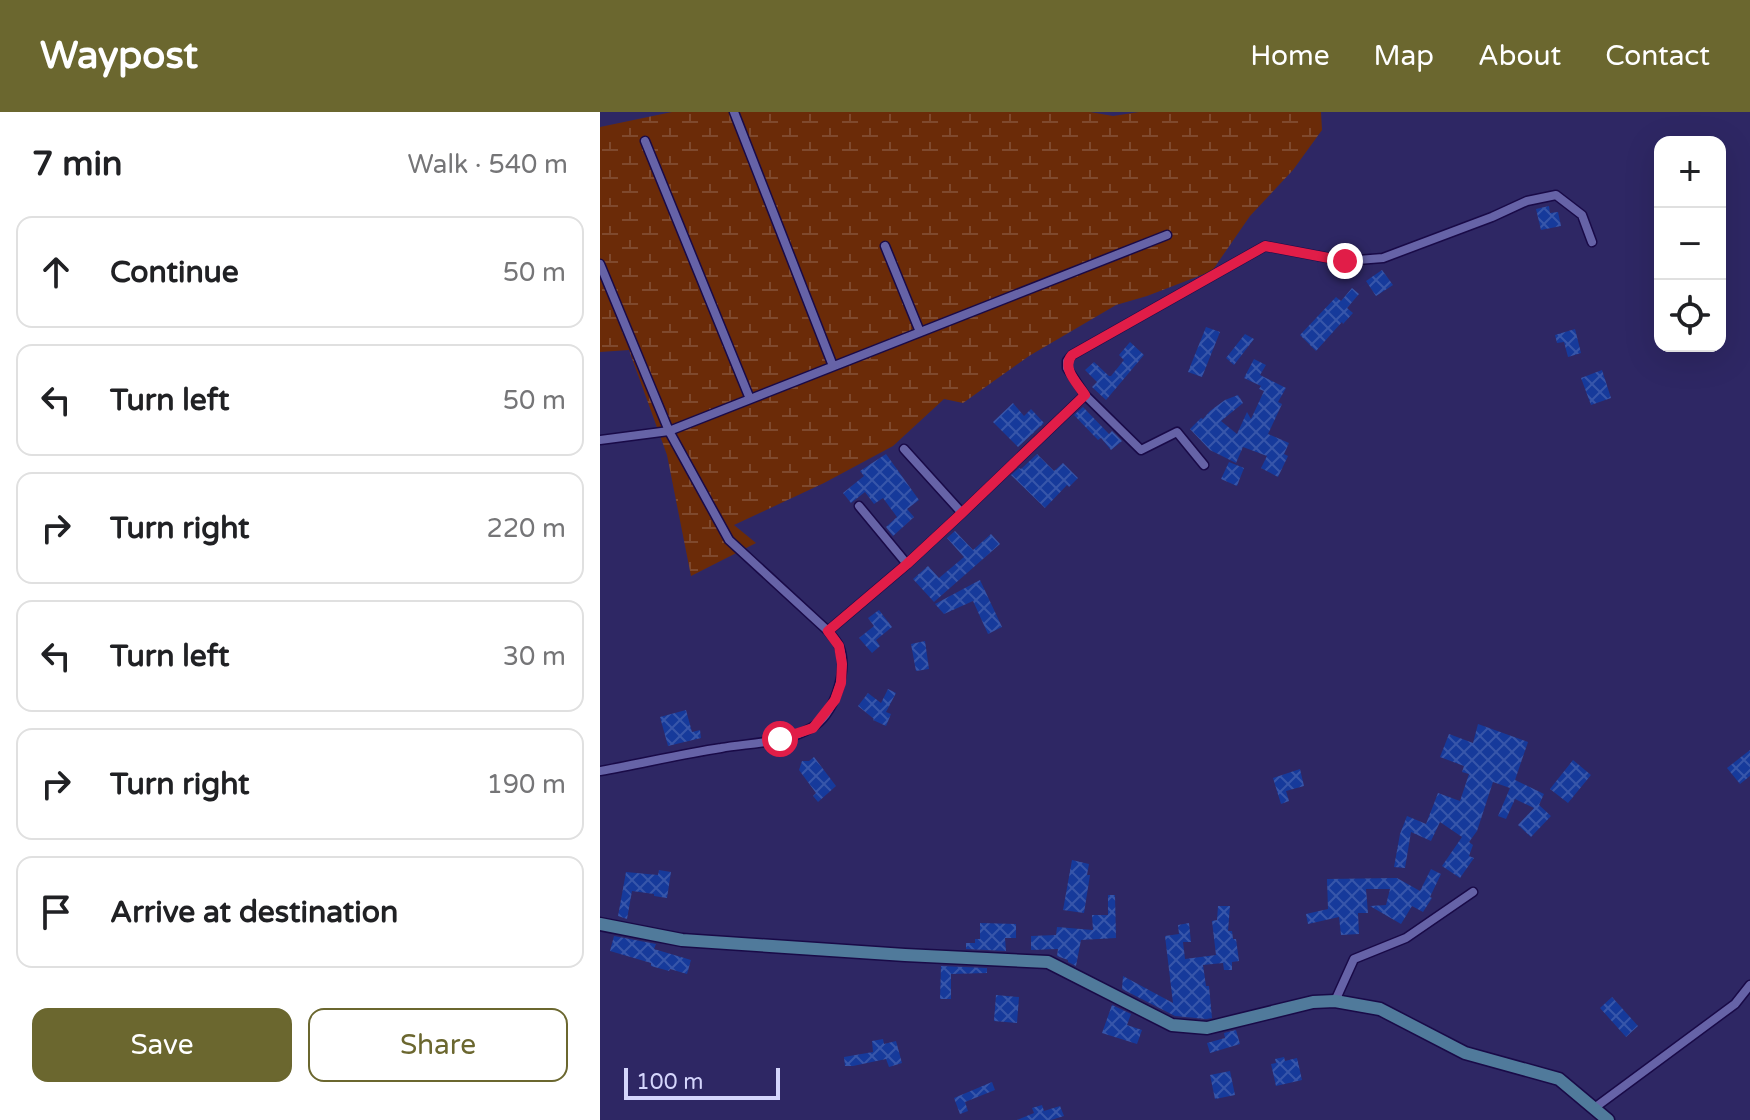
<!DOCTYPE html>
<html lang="en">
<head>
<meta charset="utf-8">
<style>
  body { margin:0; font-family:"Varela Round",sans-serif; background:#f2f2f2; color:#202124 }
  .controls { position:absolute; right:24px; top:24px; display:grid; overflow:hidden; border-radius:16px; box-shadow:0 8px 32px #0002 }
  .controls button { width:72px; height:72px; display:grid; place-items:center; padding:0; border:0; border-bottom:2px solid #e0e0e0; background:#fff; color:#202124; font:40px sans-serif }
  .scale { position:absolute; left:24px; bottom:20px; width:156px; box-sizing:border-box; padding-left:8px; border:4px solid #d5d6fc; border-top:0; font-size:22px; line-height:28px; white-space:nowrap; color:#d5d6fc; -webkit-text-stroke:6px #2e2764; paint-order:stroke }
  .stop { position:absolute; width:24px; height:24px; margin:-18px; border:6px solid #e11d48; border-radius:50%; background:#fff }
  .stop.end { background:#e11d48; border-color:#fff; box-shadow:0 2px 8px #0008 }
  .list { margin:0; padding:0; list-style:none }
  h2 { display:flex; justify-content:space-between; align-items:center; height:104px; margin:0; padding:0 32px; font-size:34px }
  h2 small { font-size:26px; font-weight:400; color:#757577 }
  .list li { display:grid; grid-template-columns:52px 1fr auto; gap:24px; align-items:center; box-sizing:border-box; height:112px; margin:0 16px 16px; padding:0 16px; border:2px solid #e0e0e0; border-radius:16px }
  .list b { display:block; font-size:30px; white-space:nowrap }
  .list em { font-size:26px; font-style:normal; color:#757577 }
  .actions { display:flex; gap:16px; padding:24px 32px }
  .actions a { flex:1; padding:18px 0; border:2px solid #6b672f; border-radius:16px; text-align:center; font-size:28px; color:#6b672f }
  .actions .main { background:#6b672f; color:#fff }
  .icon { flex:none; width:44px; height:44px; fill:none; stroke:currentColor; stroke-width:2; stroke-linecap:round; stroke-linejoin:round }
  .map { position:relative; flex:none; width:1150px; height:1008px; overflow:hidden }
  header { display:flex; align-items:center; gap:48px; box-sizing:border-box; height:112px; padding:0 40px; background:#6b672f; color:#fff }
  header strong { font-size:38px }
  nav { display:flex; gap:44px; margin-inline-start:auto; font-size:28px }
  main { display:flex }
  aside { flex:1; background:#fff }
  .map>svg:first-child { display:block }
</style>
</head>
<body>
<header>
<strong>Waypost</strong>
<nav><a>Home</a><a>Map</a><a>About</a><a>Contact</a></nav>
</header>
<main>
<aside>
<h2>7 min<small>Walk · 540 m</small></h2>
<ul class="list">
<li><svg class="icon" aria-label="ahead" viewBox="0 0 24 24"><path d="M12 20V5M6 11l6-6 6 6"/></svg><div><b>Continue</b></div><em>50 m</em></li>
<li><svg class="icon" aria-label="left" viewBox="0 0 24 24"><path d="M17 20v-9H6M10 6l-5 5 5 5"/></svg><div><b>Turn left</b></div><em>50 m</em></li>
<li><svg class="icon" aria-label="right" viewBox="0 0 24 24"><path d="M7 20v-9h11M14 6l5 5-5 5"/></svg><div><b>Turn right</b></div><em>220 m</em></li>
<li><svg class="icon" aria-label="left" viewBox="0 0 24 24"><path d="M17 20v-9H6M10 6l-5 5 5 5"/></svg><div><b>Turn left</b></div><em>30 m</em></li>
<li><svg class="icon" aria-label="right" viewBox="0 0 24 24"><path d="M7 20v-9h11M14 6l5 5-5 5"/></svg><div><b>Turn right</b></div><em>190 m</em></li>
<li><svg class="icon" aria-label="arrive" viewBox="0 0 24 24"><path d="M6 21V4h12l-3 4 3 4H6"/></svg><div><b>Arrive at destination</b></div></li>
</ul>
<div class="actions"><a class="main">Save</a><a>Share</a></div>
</aside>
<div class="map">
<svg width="1150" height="1008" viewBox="0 0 1150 1008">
  <defs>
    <pattern id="wetland-marsh" width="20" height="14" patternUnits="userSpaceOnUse" patternTransform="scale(2)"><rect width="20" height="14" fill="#6b2b08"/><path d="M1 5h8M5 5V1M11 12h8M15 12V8" fill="none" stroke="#7f492d"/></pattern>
    <pattern id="building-cross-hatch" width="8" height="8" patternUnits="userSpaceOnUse" patternTransform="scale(2)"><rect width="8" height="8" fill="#163a9b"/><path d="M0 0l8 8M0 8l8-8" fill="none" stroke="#3756aa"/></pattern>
  </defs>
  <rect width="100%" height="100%" fill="#2e2764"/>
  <path fill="url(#wetland-marsh)" d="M72,0h418l23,4 26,-4h182l1,18 -29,40 -43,46 -38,55 -65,25 -31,9 -87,51 -66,47 -19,-4 -51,47 -69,37 -90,42 22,18 -65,33 -24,-121 -38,-105 -29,2v-225z"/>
  <path fill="url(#building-cross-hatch)" d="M949,94l1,7 8,-1 3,14 -20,4 -5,-21z
    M782,158l11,15 -17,11 -10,-15z
    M752,176l7,6 -12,14 6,5 -10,11 -1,-2 -26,29 -16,-16 36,-38 5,4z
    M606,215l14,5 -18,45 -14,-5z
    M975,217l6,24 -13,4 -4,-15 -7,1 -2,-8z
    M645,222l9,5 -20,26 -8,-7z
    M530,230l14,13 -38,45 -14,-13 5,-5 -12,-12 9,-8 15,14h2l13,-16 -5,-5z
    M654,247l12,6 -6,10 26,13 -8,14 4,2 -14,30 21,9 -5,11 4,2 -10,21 -17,-9 6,-12 -24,-9 -7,16 -26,-13 -20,-21 11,-11 2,1 7,-8 15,-11 13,-5 5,8 -22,18 16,13 10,-22 4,7 13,-28 -5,-2 2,-3 -17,-8z
    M1002,258l9,28 -20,7 -10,-27z
    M413,291l11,13 7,-7 13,14 -26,24 -25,-25z
    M483,295l26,27 3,-3 10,10 -11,9 -10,-12 -3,2 -24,-25z
    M286,342l33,46 -12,9 7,8 -21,19 -7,-9 11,-10 -14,-19 -9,6 -9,-12 -14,11 -8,-10 21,-17 -4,-5z
    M437,342l17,17 9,-8 15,15 -9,9 -2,-2 -22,23 -34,-33 8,-7 2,1z
    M629,350l15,6 -7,18 -16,-7z
    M355,419l18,19 18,-16 9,10 -66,58 -21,-23 15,-13 11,12 25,-21 -17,-19z
    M380,468l22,47 -14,7 -15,-33 -29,13 -9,-10z
    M279,498l13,17 -16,13 4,6 -8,7 -13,-15 15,-12 -6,-8z
    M325,529l4,28 -13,2 -5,-27z
    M288,577l8,4 -10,19 5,2 -5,12 -13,-6 1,-1 -16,-13 10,-13 13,10z
    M86,598l6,22 8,-2 1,8 -33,8 -8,-29z
    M878,612l50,18 -13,38 29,14 -5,11 12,11 -20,21 -13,-12 16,-17 -19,-9 -9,20 -8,-3 12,-28 -17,-6 -16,49 -8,11 4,3 -4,11 5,2 -14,20 -18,-12 20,-29 -22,-15 -9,19 -20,-9 -6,36 -11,-1 6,-33 7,-18 19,8 12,-31 22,8 9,-27 -7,-2 2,-6 -24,-9 9,-23 24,9z
    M1150,638v26l-10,8 -13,-16z
    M214,645l22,29 -18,16 -5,-6 3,-3 -17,-23 3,-9h7z
    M973,648l18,15 -23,28 -18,-14z
    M700,657l4,17 -18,5 3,10 -8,3 -8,-26z
    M472,748l17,4 -2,11h3l-6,38 -21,-3z
    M831,757l10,5 -11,23 2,1 -9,14 -11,-6 -11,18 -31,-18 16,-1 4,-16h-24l2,24h-10l1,21 -18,1 -2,-18 -31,7 -2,-10 22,-5 -1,-30 70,-1 23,13z
    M59,758l12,2 -4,26 -13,-2v-2l-22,-3 -5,28 -9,-3 8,-44 32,3z
    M508,783h7l1,43 -35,2 -5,26 -8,-4v-2l-11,-4 1,-7 -27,1v-14l25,-1 1,-8 36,3 -1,-15h16z
    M618,794h12l-2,25h4l1,8h3l3,22 -7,1v8h-8l-1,-7 -20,2 3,21h3l3,32 -6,1 -31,-3 -53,-27 1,-13 50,27 -8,-67 14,-2 -1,-9 11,-2 2,19h-8l2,17 31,-4 -4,-34 5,-1z
    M380,811l36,1v14h-11l1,13 -40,-2v-6h9v-4h5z
    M14,824l42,8 -2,5 37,11 -4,14 -17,-5 -1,2 -18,-5v-3l-41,-12z
    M341,854l46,2v5l-36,1v25h-11z
    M396,883l23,2 -2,26 -23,-2z
    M1012,885l26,29 -12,11 -26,-29z
    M512,893l19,9 -4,11 15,5 -5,14 -35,-11z
    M636,918l4,14 -30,9 -3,-10 18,-5 -1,-5z
    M283,927l1,5 12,-3 6,22 -13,4 -3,-8 -33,7h-8l-1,-9 29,-5 -1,-11z
    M684,945l1,4 12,-3 5,22 -26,6 -5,-22 5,-1 -1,-4z
    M630,959l5,24 -20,4 -5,-24z
    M392,970l3,8 -30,12 3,9 -8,3 -6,-16z
    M442,993l2,6 16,-5 4,10 -13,4h-34l17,-7 -2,-5z"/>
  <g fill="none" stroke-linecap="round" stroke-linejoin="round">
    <defs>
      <path id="street" d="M134,0l99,254
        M45,29l105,258
        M285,134l35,86
        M0,152l69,167 60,109 99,91
        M485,283l56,55 36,-18 27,33
        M0,328l69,-9 498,-196
        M304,337l58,64
        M259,394l48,58
        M0,659c40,-7 81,-17 121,-23 28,-5 65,-5 90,-20 23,-13 38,-57 28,-82 -2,-5 -8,-11 -11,-15l79,-67 55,-51 123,-118 -18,-27v-7l5,-6 193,-109 80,15 38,-3 109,-41 35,-16 29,-6 26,20 10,27
        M735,889l19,-42 52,-21 67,-46
        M993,997l142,-105 15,-19"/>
      <path id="secondary" d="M0,812l82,16 223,15 143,7 124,63 35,3 106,-26 22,-1 45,8 85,44 94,26 49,41"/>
    </defs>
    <use href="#street" stroke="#190a47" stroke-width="11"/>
    <use href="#secondary" stroke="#190a47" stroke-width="15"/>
    <use href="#street" stroke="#6663a7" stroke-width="8"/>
    <use href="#secondary" stroke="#507a9b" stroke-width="12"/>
  </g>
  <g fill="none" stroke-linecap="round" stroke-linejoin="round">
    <path stroke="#e11d48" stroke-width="10" d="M180,627l33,-11 22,-28 6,-17 1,-19 -3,-18 -11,-15 79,-67 55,-51 123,-118c-8,-12 -24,-27 -13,-40l193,-109 80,15"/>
  </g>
</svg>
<div class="controls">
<button>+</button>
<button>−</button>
<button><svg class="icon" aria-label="locate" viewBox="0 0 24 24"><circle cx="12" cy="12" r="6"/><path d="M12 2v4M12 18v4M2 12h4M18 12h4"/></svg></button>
</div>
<div class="scale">100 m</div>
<div class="stop" style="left:180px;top:627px"></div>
<div class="stop end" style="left:745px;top:149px"></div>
</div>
</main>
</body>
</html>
